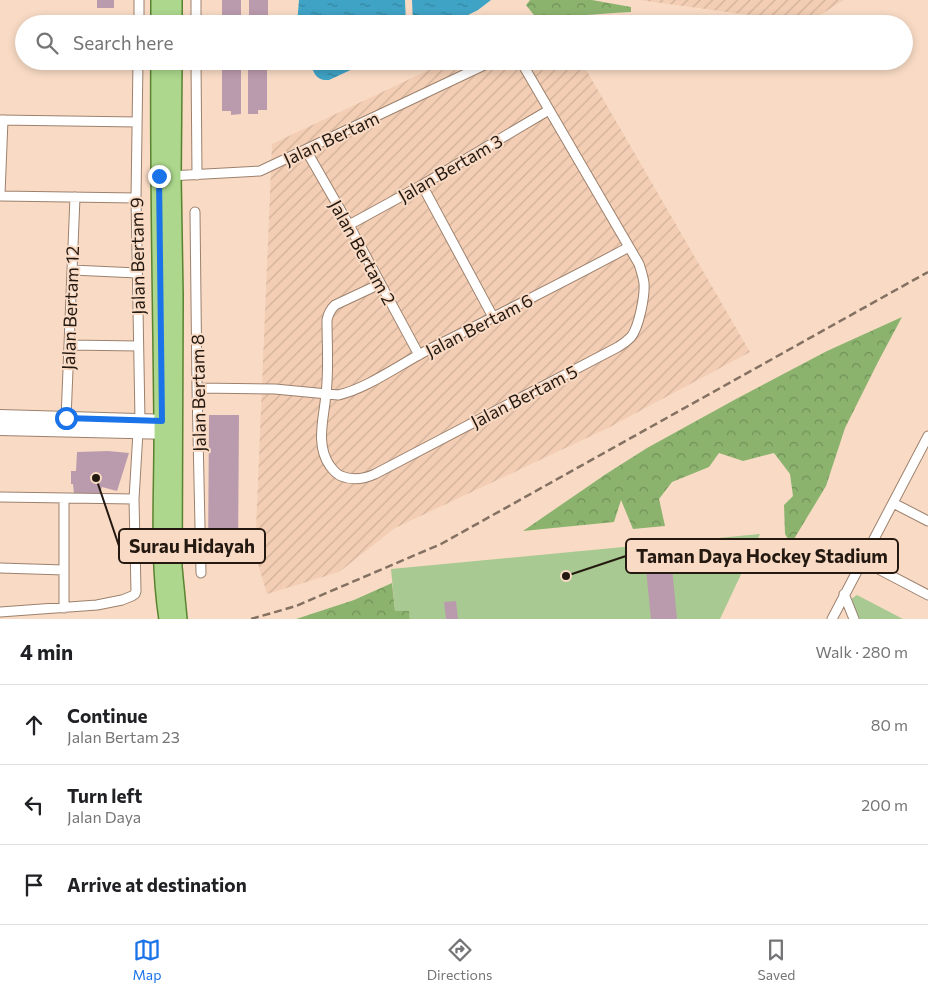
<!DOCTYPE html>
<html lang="en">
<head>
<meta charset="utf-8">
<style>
  body { margin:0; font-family:Commissioner,sans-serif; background:#f6f6f6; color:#202124 }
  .stop { position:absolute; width:15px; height:15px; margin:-11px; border:4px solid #1a73e8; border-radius:50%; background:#fff }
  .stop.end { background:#1a73e8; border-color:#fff; box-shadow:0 1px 5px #0008 }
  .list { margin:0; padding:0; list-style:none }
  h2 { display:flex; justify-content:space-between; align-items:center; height:65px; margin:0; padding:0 20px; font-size:21px }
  h2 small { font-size:16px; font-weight:400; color:#757577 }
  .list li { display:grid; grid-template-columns:32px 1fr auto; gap:15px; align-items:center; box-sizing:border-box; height:80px; padding:0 20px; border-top:1px solid #e0e0e0 }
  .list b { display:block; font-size:19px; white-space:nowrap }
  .list p { margin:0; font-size:16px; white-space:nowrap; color:#757577 }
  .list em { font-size:16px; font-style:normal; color:#757577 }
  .icon { flex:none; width:28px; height:28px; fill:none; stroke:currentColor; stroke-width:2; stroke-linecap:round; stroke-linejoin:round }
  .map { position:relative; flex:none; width:928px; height:619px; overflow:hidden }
  .search { position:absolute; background:#fff; box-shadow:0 2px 8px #0003; left:15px; right:15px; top:15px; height:55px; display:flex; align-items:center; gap:12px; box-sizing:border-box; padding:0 18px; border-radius:28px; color:#757577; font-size:19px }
  .sheet { height:305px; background:#fff }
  nav { display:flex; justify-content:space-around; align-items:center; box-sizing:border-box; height:70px; border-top:1px solid #e0e0e0; background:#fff; font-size:14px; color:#757577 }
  nav a { display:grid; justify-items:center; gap:2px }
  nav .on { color:#1a73e8 }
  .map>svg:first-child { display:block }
</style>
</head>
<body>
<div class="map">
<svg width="928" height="619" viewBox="0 0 928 619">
  <defs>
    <pattern id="industrial-furrows" width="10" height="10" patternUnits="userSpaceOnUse" patternTransform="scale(1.25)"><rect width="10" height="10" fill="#f3ceb4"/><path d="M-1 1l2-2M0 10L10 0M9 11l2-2" fill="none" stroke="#d0b09a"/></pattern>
    <pattern id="forest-crowns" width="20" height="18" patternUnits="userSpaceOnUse" patternTransform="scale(1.25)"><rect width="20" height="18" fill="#8bb36e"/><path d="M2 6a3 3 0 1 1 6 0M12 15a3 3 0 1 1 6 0" fill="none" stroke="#719159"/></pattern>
    <pattern id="water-ripples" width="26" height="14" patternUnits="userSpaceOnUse" patternTransform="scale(1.25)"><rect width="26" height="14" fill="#3fa3c5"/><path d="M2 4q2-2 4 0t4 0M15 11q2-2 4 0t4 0" fill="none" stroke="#35849f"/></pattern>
  </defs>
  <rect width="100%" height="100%" fill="#f9dbc5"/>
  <path fill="url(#industrial-furrows)" d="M639,0h205l-37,23z
    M448,61h133l169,291 -142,76 -213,100 -56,44 -72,22 -12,-40 17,-410z"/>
  <path fill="#a8c991" d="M760,534l-40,85h-310l-1,-8h-14l-4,-42z
    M857,595l46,24h-44l-8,-20z"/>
  <path fill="url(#forest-crowns)" d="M530,0h62l39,7v5c-18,1 -37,2 -55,4 -12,2 -23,8 -35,8l-15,-19z
    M902,317l-24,45 -33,66 -19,58 -35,58 -6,-10 -1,-29 9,-9 -3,-22 -16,-21 -31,8 -24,-8 -10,14 -37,15 -13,17 6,27 -32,3 -12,-29 -7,22 -91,9 83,-57 41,-26 89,-49 91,-48z
    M392,583l3,28h14l1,8h-114l58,-19z"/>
  <path fill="url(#water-ripples)" d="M299,0h106l1,24h-109z
    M412,0h79l-13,10 -28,14h-37z
    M309,61h61l-41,19c-14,1 -15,-8 -20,-19z"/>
  <path fill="#ba9bad" d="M97,0h17v8h-17z
    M222,0h19v24h-19z
    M249,0h19v24h-19z
    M222,61h19v53l-10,1v-4h-9z
    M248,61h19v49h-9v4h-10z
    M209,415h30l-1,143h-30z
    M108,451l21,2 -12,38 -15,-4 -2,6 -26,1 -1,-10h-2v-13h5l1,-19z
    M670,547l7,72h-26l-7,-70z
    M456,601l2,18h-12l-2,-17z"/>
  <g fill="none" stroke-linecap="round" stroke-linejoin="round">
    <defs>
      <path id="street" d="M196,0v24
        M139,24v-24
        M138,61l-2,137 4,222
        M196,61l1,114
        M0,120l137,2
        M306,150l43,75 70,130
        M169,176l91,-5 233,-110
        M422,185l71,132
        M0,194l3,-74
        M0,196l136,2
        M195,212l2,176 4,185
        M349,225l73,-40 127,-75
        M72,270l65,3
        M380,284l-45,21c-5,5 -7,9 -8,15 0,25 2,50 -1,74 -2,24 -11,51 4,72 3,4 6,8 11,10 12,5 23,3 34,-2l243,-127c5,-3 9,-6 13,-10 8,-10 14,-41 13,-54 -1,-7 -3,-13 -5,-19l-116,-199 -3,-4
        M69,345l69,1
        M197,388l78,1 63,6c28,-6 61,-30 88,-44 68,-34 136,-68 203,-104
        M66,419l9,-222
        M0,497l134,2
        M64,498v110
        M893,503l35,18
        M863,561l65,34
        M0,568l64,2
        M844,594l10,25
        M0,612l97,-7 25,-5 10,-4 3,-2 1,-3 -2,-92 4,-67
        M832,619l96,-183"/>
      <path id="secondary" d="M0,417l172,5
        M0,428l172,4"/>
      <path id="primary" d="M159,24v-24
        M174,24v-24
        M159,61c-1,120 2,241 3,361 1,65 -5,133 5,197
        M174,61l-1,115 2,120 -1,271 5,52"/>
    </defs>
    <use href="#street" stroke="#9c816d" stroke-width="11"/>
    <use href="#secondary" stroke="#9c816d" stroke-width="16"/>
    <use href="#primary" stroke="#59832f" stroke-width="18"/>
    <use href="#street" stroke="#fff" stroke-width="9"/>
    <use href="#secondary" stroke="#fff" stroke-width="14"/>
    <use href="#primary" stroke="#acd78c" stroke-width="15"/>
    <path stroke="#847162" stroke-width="2.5" stroke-dasharray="8 4" stroke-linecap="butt" d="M251,619l45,-13 145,-62 487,-272"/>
  </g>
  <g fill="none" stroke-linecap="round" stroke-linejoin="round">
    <path stroke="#1a73e8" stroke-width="6" d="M66,418l96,3 -3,-245"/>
  </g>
  <g text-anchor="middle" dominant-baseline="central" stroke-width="4" stroke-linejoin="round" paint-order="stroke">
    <g font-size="18" fill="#241911" stroke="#f9dbc5">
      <text transform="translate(331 138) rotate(-25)">Jalan Bertam</text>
      <text transform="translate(450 168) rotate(-30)">Jalan Bertam 3</text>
      <text transform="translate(363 252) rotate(61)">Jalan Bertam 2</text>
      <text transform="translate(137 256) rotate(-91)">Jalan Bertam 9</text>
      <text transform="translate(70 308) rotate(-88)">Jalan Bertam 12</text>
      <text transform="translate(479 325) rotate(-27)">Jalan Bertam 6</text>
      <text transform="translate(198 393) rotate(-91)">Jalan Bertam 8</text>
      <text transform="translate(524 396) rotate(-27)">Jalan Bertam 5</text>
    </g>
  </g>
  <path fill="none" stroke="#241911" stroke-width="2" d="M96 478L119 546M566 576L626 556"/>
  <g fill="#241911" stroke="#f9dbc5" stroke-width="2">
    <circle cx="96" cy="478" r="5"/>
    <circle cx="566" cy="576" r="5"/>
  </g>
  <g fill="#f9dbc5" stroke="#241911" stroke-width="2">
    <rect x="119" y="529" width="146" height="34" rx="5"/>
    <rect x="626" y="539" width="272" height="34" rx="5"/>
  </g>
  <g font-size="19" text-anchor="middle" font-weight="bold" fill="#241911">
    <text x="192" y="553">Surau Hidayah</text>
    <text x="762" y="563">Taman Daya Hockey Stadium</text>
  </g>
</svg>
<div class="stop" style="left:66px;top:418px"></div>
<div class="stop end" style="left:159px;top:176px"></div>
<div class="search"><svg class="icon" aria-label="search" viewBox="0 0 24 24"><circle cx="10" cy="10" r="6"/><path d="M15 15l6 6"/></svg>Search here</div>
</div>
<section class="sheet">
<h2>4 min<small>Walk · 280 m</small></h2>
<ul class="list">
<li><svg class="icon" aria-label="ahead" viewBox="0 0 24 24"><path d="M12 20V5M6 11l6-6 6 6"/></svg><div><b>Continue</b><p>Jalan Bertam 23</p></div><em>80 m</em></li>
<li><svg class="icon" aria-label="left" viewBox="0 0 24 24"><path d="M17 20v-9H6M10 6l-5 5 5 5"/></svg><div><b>Turn left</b><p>Jalan Daya</p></div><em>200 m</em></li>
<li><svg class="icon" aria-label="arrive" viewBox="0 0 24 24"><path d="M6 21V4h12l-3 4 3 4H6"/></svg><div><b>Arrive at destination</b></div></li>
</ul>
</section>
<nav>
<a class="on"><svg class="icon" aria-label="map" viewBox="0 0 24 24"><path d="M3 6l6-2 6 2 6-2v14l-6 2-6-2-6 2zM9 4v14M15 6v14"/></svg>Map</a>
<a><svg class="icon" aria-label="directions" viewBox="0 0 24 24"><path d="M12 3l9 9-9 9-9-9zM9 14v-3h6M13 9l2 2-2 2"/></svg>Directions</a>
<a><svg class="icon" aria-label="saved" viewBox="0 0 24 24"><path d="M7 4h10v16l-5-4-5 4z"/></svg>Saved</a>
</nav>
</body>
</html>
